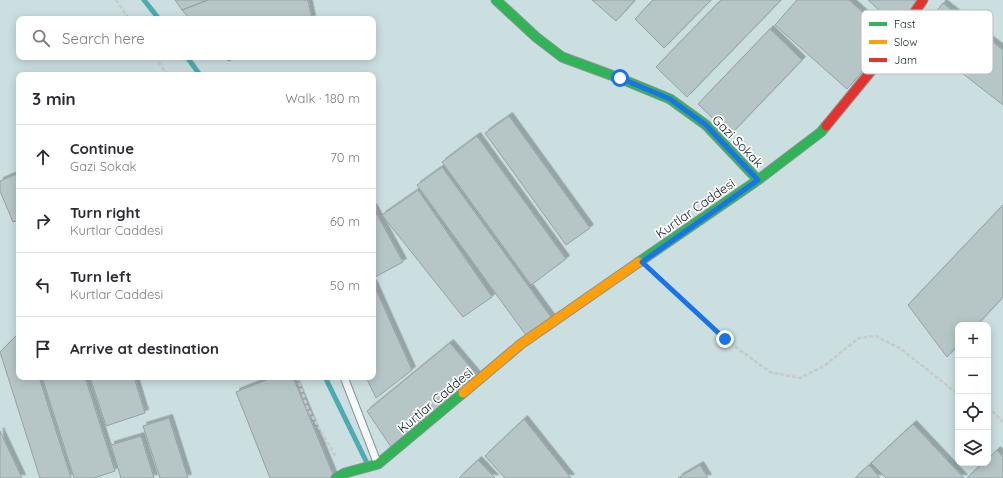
<!DOCTYPE html>
<html lang="en">
<head>
<meta charset="utf-8">
<style>
  body { margin:0; font-family:Quicksand,sans-serif; background:#f7f7f7; color:#2b2b33 }
  .controls { position:absolute; right:12px; bottom:12px; display:grid; overflow:hidden; border-radius:8px; box-shadow:0 2px 10px #0003 }
  .controls button { width:36px; height:36px; display:grid; place-items:center; padding:0; border:0; border-bottom:1px solid #e1e1e2; background:#fff; color:#2b2b33; font:20px sans-serif }
  .stop { position:absolute; width:12px; height:12px; margin:-9px; border:3px solid #1a73e8; border-radius:50%; background:#fff }
  .stop.end { background:#1a73e8; border-color:#fff; box-shadow:0 1px 4px #0008 }
  .list { margin:0; padding:0; list-style:none }
  h2 { display:flex; justify-content:space-between; align-items:center; height:52px; margin:0; padding:0 16px; font-size:17px }
  h2 small { font-size:13px; font-weight:400; color:#7c7c81 }
  .list li { display:grid; grid-template-columns:26px 1fr auto; gap:12px; align-items:center; box-sizing:border-box; height:64px; padding:0 16px; border-top:1px solid #e1e1e2 }
  .list b { display:block; font-size:15px; white-space:nowrap }
  .list p { margin:0; font-size:13px; white-space:nowrap; color:#7c7c81 }
  .list em { font-size:13px; font-style:normal; color:#7c7c81 }
  .icon { flex:none; width:22px; height:22px; fill:none; stroke:currentColor; stroke-width:2; stroke-linecap:round; stroke-linejoin:round }
  .map { position:relative; flex:none; width:1003px; height:478px; overflow:hidden }
  .search { position:absolute; background:#fff; box-shadow:0 2px 10px #0003; left:16px; top:16px; width:360px; height:44px; display:flex; align-items:center; gap:10px; box-sizing:border-box; padding:0 14px; border-radius:8px; color:#7c7c81; font-size:15px }
  .panel { position:absolute; background:#fff; box-shadow:0 2px 10px #0003; left:16px; top:72px; width:360px; height:308px; border-radius:8px }
  .map>svg:first-child { display:block }
</style>
</head>
<body>
<div class="map">
<svg width="1003" height="478" viewBox="0 0 1003 478">
  <defs>
    <filter id="shadow"><feDropShadow dx="3.5" dy="-3.5" stdDeviation="0" flood-color="#0004"/></filter>
  </defs>
  <rect width="100%" height="100%" fill="#cbdee0"/>
  <g fill="none" stroke-linecap="round" stroke-linejoin="round">
    <path stroke="#4eabb1" stroke-width="5" d="M144,0l15,19
      M187,57l13,18
      M325,377l42,86"/>
  </g>
  <path fill="#b6c6c7" stroke="#93a2a4" filter="url(#shadow)" d="M175,0h33l-26,10z
    M208,0h100l4,19h-122l-8,-9z
    M592,0h43l-19,21z
    M653,0h58l-47,48 -29,-29z
    M721,0h60l-94,97 -31,-30z
    M797,0h52l37,33v11l-39,45 -72,-64z
    M868,0h51l-20,28z
    M943,3l60,47v55l-63,-49 4,-5 -24,-19z
    M770,29l32,31 -72,75 -32,-31z
    M224,57h16l-12,4z
    M509,116l81,112 -24,17 -81,-112z
    M477,136l89,123 -35,26 -89,-123z
    M442,167l111,153 -25,18 -111,-153z
    M19,173v47l-6,2 -13,-31v-10z
    M418,190l74,107 -29,20 -81,-102z
    M1003,205v92l-26,28h-19v20l-11,12 -39,-52z
    M373,207l30,55 -30,16z
    M373,283l39,87 -36,28 -10,-21h7z
    M19,333v44h20l32,101h-31l-40,-126z
    M450,343l27,32 -86,72 -24,-36z
    M42,377h43l30,94 -21,7h-20z
    M90,377h44l11,36 -39,13z
    M274,377h19l41,100 -3,1h-61l-34,-86z
    M169,418l19,60h-28l-17,-52z
    M524,419l47,59h-66l-20,-22z
    M913,424l51,54h-78l-15,-15z
    M0,431l22,47h-22z
    M141,436l13,42h-33l-10,-33z
    M997,450l6,7v21h-36l16,-15h5v-4z
    M478,460l17,18h-36z
    M700,465l8,13h-30z
    M869,465l11,13h-25z"/>
  <g fill="none" stroke-linecap="round" stroke-linejoin="round">
    <defs>
      <path id="lane" d="M344,377l33,85"/>
      <path id="fast" d="M496,0l40,37 26,20 57,21 51,21 36,26 52,55
        M639,262l119,-82 63,-48 5,-6
        M336,478l9,-5 33,-9 85,-71"/>
      <path id="slow" d="M463,393l58,-49 118,-82"/>
      <path id="jam" d="M826,126l64,-78 33,-48"/>
    </defs>
    <use href="#lane" stroke="#859495" stroke-width="9"/>
    <use href="#fast" stroke="#859495" stroke-width="11"/>
    <use href="#slow" stroke="#859495" stroke-width="11"/>
    <use href="#jam" stroke="#859495" stroke-width="11"/>
    <path stroke="#c5cacc" stroke-width="2.5" stroke-dasharray="4 2" stroke-linecap="butt" d="M116,0l13,19
      M155,57l13,18
      M655,274l70,65 45,33 30,6 24,-12 35,-28 17,-2 25,13 53,42h4
      M297,377l11,32 28,48
      M988,407l15,15"/>
    <use href="#lane" stroke="#f7fafa" stroke-width="7"/>
    <use href="#fast" stroke="#30b455" stroke-width="9"/>
    <use href="#slow" stroke="#ff9f0a" stroke-width="9"/>
    <use href="#jam" stroke="#e5322d" stroke-width="9"/>
  </g>
  <g fill="none" stroke-linecap="round" stroke-linejoin="round">
    <path stroke="#1a73e8" stroke-width="5" d="M620,78l50,21 36,26 52,55 -116,82 83,77"/>
  </g>
  <g text-anchor="middle" dominant-baseline="central" stroke-width="3.5" stroke-linejoin="round" paint-order="stroke">
    <g font-size="13" fill="#121f20" stroke="#fff">
      <text transform="translate(738 141) rotate(46)">Gazi Sokak</text>
      <text transform="translate(695 208) rotate(-35)">Kurtlar Caddesi</text>
      <text transform="translate(435 400) rotate(-40)">Kurtlar Caddesi</text>
    </g>
  </g>
  <rect x="861" y="10" width="132" height="64" rx="6" fill="#fff" stroke="#b8bcbc" stroke-width="1"/>
  <rect x="869" y="22" width="18" height="4" fill="#30b455"/>
  <rect x="869" y="40" width="18" height="4" fill="#ff9f0a"/>
  <rect x="869" y="58" width="18" height="4" fill="#e5322d"/>
  <g font-size="11" fill="#121f20">
    <text x="894" y="28">Fast</text>
    <text x="894" y="46">Slow</text>
    <text x="894" y="64">Jam</text>
  </g>
</svg>
<div class="controls">
<button>+</button>
<button>−</button>
<button><svg class="icon" aria-label="locate" viewBox="0 0 24 24"><circle cx="12" cy="12" r="6"/><path d="M12 2v4M12 18v4M2 12h4M18 12h4"/></svg></button>
<button><svg class="icon" aria-label="layers" viewBox="0 0 24 24"><path d="M12 4l9 5-9 5-9-5zM3 14l9 5 9-5"/></svg></button>
</div>
<div class="stop" style="left:620px;top:78px"></div>
<div class="stop end" style="left:725px;top:339px"></div>
<div class="search"><svg class="icon" aria-label="search" viewBox="0 0 24 24"><circle cx="10" cy="10" r="6"/><path d="M15 15l6 6"/></svg>Search here</div>
<section class="panel">
<h2>3 min<small>Walk · 180 m</small></h2>
<ul class="list">
<li><svg class="icon" aria-label="ahead" viewBox="0 0 24 24"><path d="M12 20V5M6 11l6-6 6 6"/></svg><div><b>Continue</b><p>Gazi Sokak</p></div><em>70 m</em></li>
<li><svg class="icon" aria-label="right" viewBox="0 0 24 24"><path d="M7 20v-9h11M14 6l5 5-5 5"/></svg><div><b>Turn right</b><p>Kurtlar Caddesi</p></div><em>60 m</em></li>
<li><svg class="icon" aria-label="left" viewBox="0 0 24 24"><path d="M17 20v-9H6M10 6l-5 5 5 5"/></svg><div><b>Turn left</b><p>Kurtlar Caddesi</p></div><em>50 m</em></li>
<li><svg class="icon" aria-label="arrive" viewBox="0 0 24 24"><path d="M6 21V4h12l-3 4 3 4H6"/></svg><div><b>Arrive at destination</b></div></li>
</ul>
</section>
</div>
</body>
</html>
